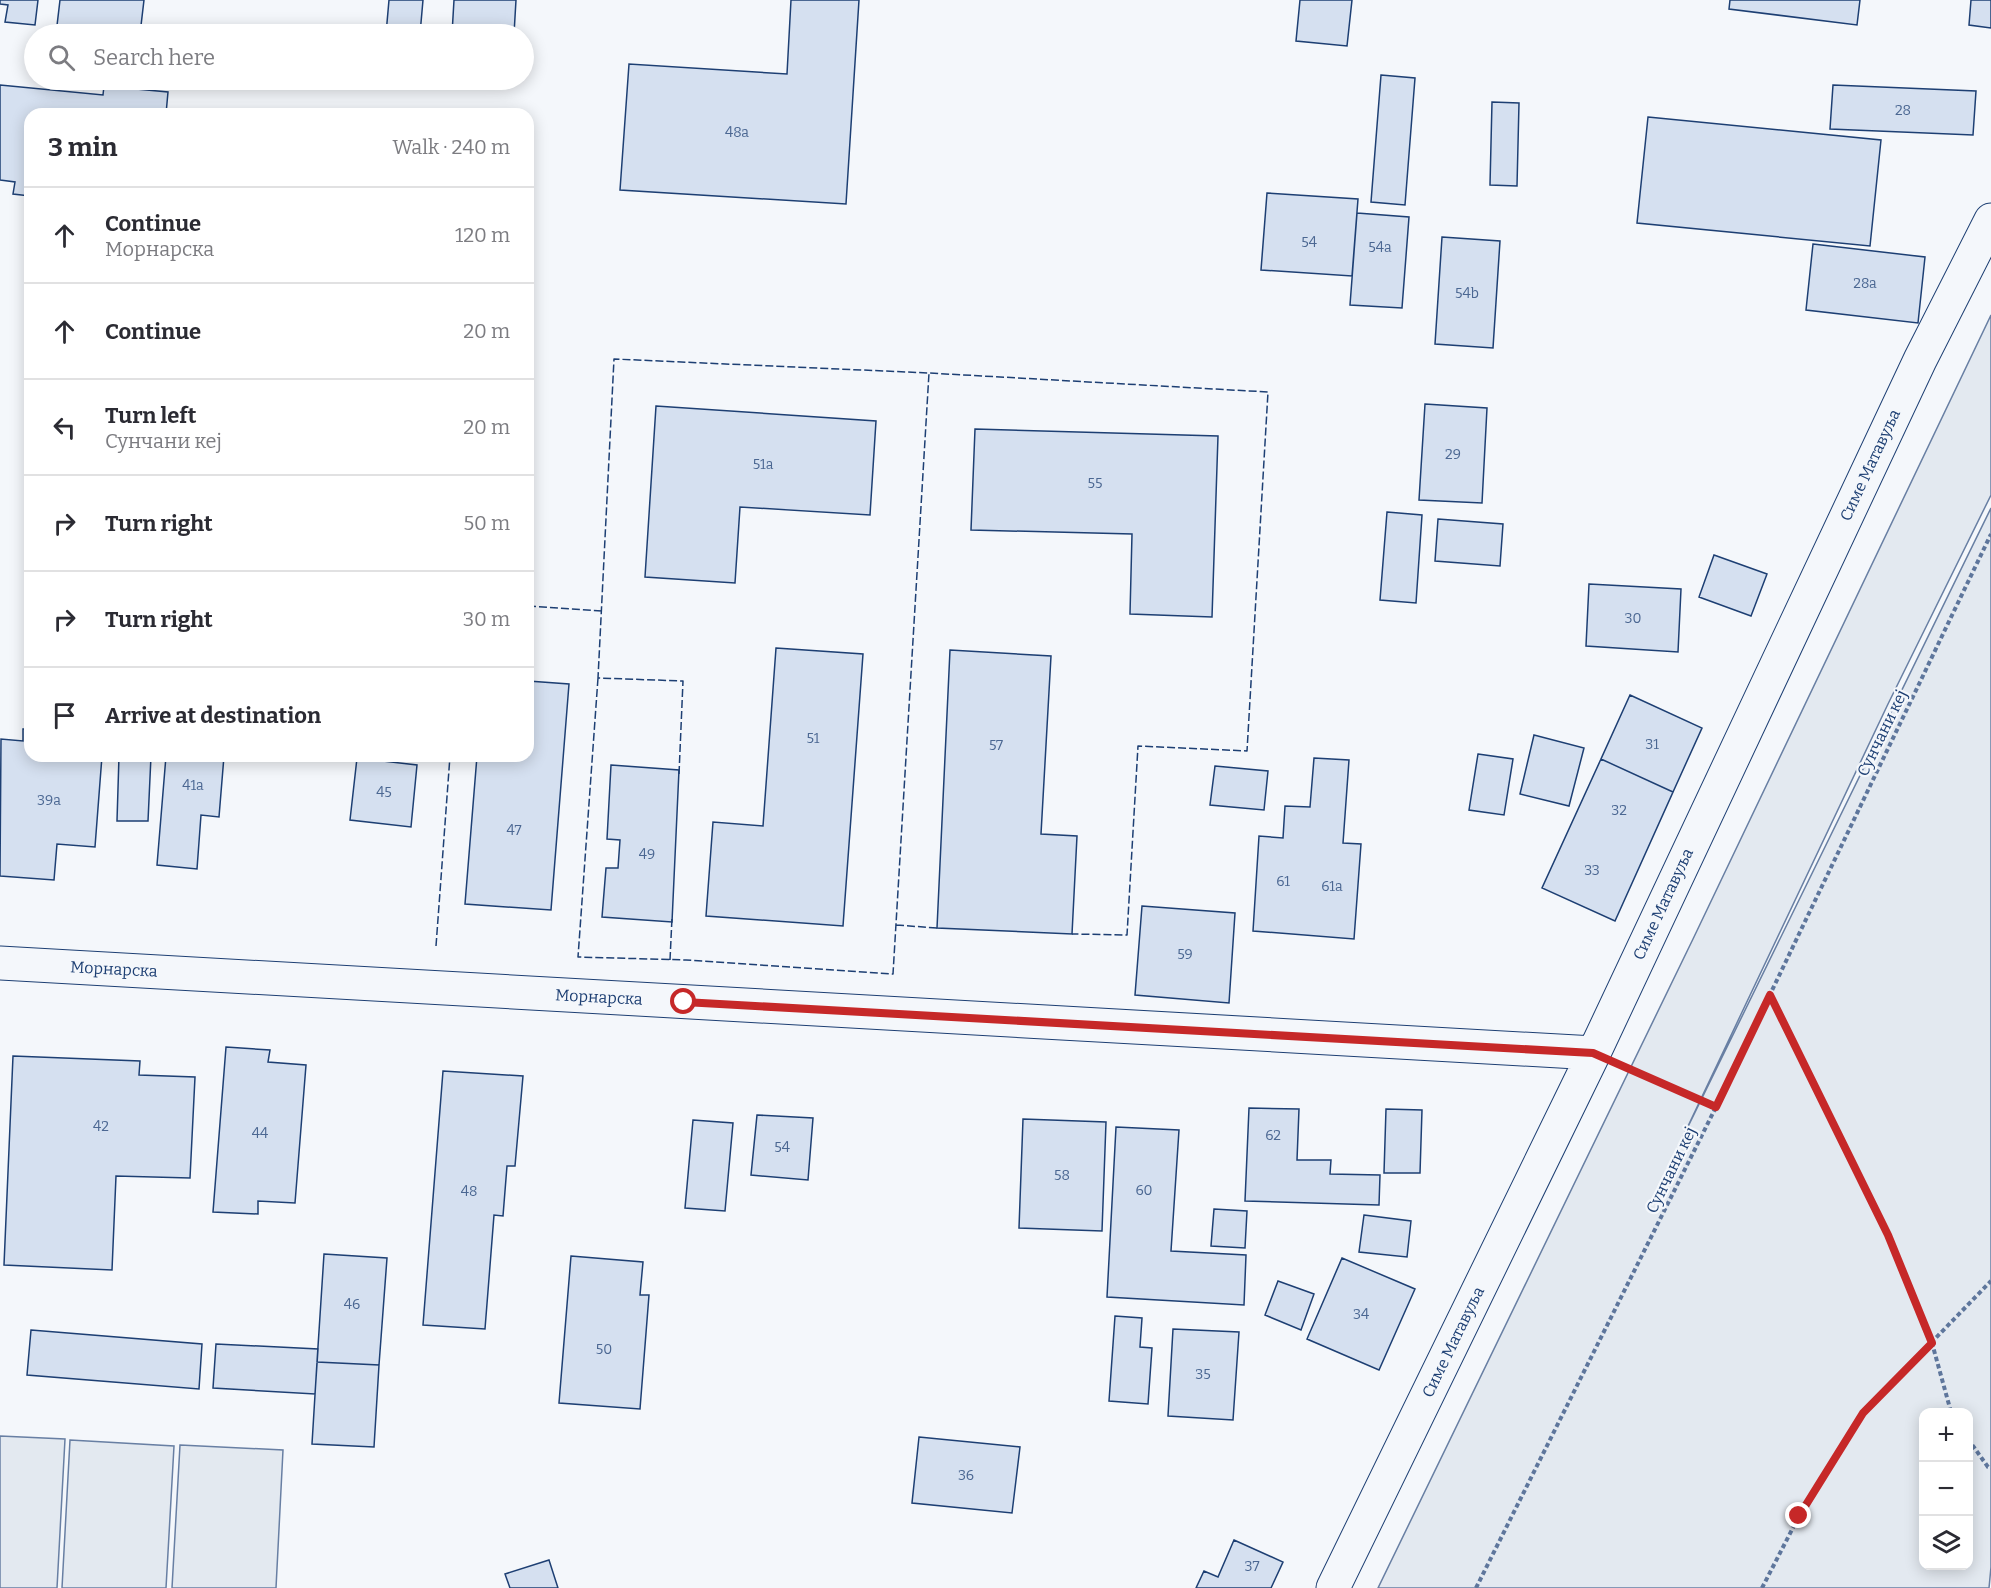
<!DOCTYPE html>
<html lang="en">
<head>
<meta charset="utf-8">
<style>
  body { margin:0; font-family:Bitter,serif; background:#f7f7f7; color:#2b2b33 }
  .controls { position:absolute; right:18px; bottom:18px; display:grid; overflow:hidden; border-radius:12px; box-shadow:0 3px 15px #0003 }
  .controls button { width:54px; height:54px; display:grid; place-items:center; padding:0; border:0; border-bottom:2px solid #e1e1e2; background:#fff; color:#2b2b33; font:30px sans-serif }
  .stop { position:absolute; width:18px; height:18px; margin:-14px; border:4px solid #c62828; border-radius:50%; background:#fff }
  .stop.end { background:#c62828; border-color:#fff; box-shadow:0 2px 6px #0008 }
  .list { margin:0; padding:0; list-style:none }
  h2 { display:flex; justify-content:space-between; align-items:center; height:78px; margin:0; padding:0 24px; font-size:26px }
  h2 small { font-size:20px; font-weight:400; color:#7c7c81 }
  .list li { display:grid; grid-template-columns:39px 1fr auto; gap:18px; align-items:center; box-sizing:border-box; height:96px; padding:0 24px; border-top:2px solid #e1e1e2 }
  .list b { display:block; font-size:22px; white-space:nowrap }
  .list p { margin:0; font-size:20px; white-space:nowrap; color:#7c7c81 }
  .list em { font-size:20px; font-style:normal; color:#7c7c81 }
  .icon { flex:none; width:33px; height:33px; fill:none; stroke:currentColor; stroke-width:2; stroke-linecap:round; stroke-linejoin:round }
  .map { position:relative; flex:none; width:1991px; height:1588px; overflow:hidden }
  .search { position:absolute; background:#fff; box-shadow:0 3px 15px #0003; left:24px; top:24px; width:510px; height:66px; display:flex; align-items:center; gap:15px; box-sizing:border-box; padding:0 21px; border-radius:33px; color:#7c7c81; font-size:22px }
  .panel { position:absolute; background:#fff; box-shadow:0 3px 15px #0003; left:24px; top:108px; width:510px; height:654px; border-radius:18px }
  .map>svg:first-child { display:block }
</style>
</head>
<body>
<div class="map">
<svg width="1991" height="1588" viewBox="0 0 1991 1588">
  <rect width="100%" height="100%" fill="#f4f7fb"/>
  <path fill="#e3e9f0" stroke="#687fa3" stroke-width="1.5" fill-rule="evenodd" d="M1991,315v180l-103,209 -208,439 311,-635v1059l-2,21h-611l315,-649zM1924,1412h44v154h-44z
    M0,1436l65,3 -8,149h-57z
    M70,1440l104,6 -8,142h-104z
    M180,1445l103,5 -7,138h-104z"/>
  <path fill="#d5e0f0" stroke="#1d3f73" stroke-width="1.5" d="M0,0h38l-3,25 -30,-3 3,-17 -8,-1z
    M60,0h84l-4,34h-84z
    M389,0h34l-3,34h-34z
    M454,0h62l-2,34h-62z
    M791,0h68l-13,204 -226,-14 9,-126 158,10z
    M1300,0h52l-5,46 -51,-5z
    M1730,0h130l-3,25 -128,-16z
    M1971,0h20v28l-22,-3z
    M1381,75l34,3 -10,127 -34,-3z
    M0,85l103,10 1,-9 64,6 -2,22h-136v82l-17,-2 2,-12 -15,-2z
    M1833,85l143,6 -3,44 -143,-6z
    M1492,102l27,1 -2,83 -27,-1z
    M1648,117l233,23 -11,106 -233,-23z
    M1267,193l91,6 -6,77 -91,-6z
    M1357,213l52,4 -7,91 -52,-3z
    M1442,237l58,4 -7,107 -58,-4z
    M1813,244l112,13 -7,66 -112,-13z
    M1425,404l62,4 -5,95 -63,-3z
    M656,406l220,15 -6,94 -130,-8 -5,76 -90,-6z
    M975,429l243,7 -6,181 -82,-3 2,-80 -161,-4z
    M1387,512l35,3 -6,88 -36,-3z
    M1438,519l65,5 -3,42 -65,-5z
    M1714,555l53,19 -16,42 -52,-19z
    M1589,584l92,5 -3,63 -92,-6z
    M776,648l87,6 -20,272 -137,-10 7,-94 50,4z
    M950,650l101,6 -10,178 36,2 -5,98 -135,-6z
    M528,681l41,3 -18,226 -86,-6 12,-148h51z
    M1630,695l72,33 -29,64 -72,-33z
    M23,729h7v27h72l-7,91 -38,-3 -3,36 -54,-4 1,-137 22,2z
    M1534,735l50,13 -15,58 -49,-12z
    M1478,754l35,5 -9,56 -35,-5z
    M119,756h32l-3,65h-31z
    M166,756h58l-5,61 -18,-2 -4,54 -40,-4z
    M293,756h55v3z
    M357,758l60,7 -6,62 -61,-7z
    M1314,758l35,2 -6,83 18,1 -7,95 -101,-8 6,-95 24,2 2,-32 25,1z
    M1601,759l72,33 -58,129 -73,-33z
    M611,765l68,5 -7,152 -70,-5 4,-49h12l2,-28 -13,-1z
    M1215,766l53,5 -4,39 -54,-5z
    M1142,906l93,7 -6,90 -94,-8z
    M226,1047l44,3 -2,12 38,3 -11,138 -37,-2v13l-45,-2z
    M13,1056l127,5 -1,14 56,2 -5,101 -74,-2 -4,94 -108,-5z
    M443,1071l80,5 -8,90h-8l-4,50 -9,-1 -9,114 -62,-4z
    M1249,1108l50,1 -2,51h34l-1,14 50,1 -1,30 -134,-4z
    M1386,1109l36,1 -2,63h-36z
    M757,1115l56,3 -5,62 -57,-5z
    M1023,1119l83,3 -4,109 -83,-3z
    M693,1120l40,3 -8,88 -40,-3z
    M1116,1127l63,3 -8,121 75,4 -2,50 -137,-8z
    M1214,1209l33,2 -2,37 -34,-2z
    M1364,1215l47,6 -4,36 -48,-5z
    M324,1254l63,4 -8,107 -62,-3z
    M571,1256l72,6 -3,33h9l-9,114 -81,-6z
    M1342,1258l73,31 -36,81 -72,-31z
    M1278,1281l36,13 -13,36 -36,-15z
    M1115,1316l27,2 -2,29 12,1 -4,56 -39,-3z
    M1173,1329l66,3 -6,88 -65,-4z
    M31,1330l171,14 -3,45 -172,-14z
    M216,1344l102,5 -3,45 -102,-6z
    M317,1362l62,3 -5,82 -62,-3z
    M919,1437l101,10 -8,66 -100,-10z
    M1234,1540l49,22 -12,26h-75l8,-17 14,6z
    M549,1560l9,28h-48l-5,-14z"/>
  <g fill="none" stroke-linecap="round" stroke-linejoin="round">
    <defs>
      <path id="street" d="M0,963l1594,90
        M1333,1588l261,-535 326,-693 71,-140"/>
    </defs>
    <use href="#street" stroke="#1d3f73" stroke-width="35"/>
    <path stroke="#5e769c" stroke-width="4" stroke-dasharray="4.5 3" stroke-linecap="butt" d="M1770,996l118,239 44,108 19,69
      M1633,1070l83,37
      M1968,1439l20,28 3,1
      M1476,1588l240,-481 275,-573
      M1762,1588l37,-72 64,-103 128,-132"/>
    <use href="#street" stroke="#f4f7fb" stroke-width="33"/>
    <path stroke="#1d3f73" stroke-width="1.5" stroke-dasharray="8 3" stroke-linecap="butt" d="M528,606l74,5
      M598,678l-20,279 108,3 207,14 36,-601
      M679,774l4,-93 -85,-3 16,-319 315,14 339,19 -21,359 -109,-5 -11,189 -55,-1
      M896,925l41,3
      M436,946l14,-190
      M670,960l2,-42"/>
  </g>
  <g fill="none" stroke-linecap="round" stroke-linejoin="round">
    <path stroke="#c62828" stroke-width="8" d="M684,1002l909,51 123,54 54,-112 118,240 44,108 -69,70 -64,103"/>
  </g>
  <g text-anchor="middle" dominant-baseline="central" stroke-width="4.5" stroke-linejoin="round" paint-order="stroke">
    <g font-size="14" fill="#4b6792">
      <text x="1903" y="110">28</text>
      <text x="737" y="132">48a</text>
      <text x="1309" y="242">54</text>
      <text x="1380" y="247">54a</text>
      <text x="1865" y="283">28a</text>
      <text x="1467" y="293">54b</text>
      <text x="1453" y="454">29</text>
      <text x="763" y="464">51a</text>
      <text x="1095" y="483">55</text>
      <text x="1633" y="618">30</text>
      <text x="813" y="738">51</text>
      <text x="1652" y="744">31</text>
      <text x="996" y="745">57</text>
      <text x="193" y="785">41a</text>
      <text x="384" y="792">45</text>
      <text x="49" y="800">39a</text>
      <text x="1619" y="810">32</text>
      <text x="514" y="830">47</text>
      <text x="647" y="854">49</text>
      <text x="1592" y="870">33</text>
      <text x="1283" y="881">61</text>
      <text x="1332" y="886">61a</text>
      <text x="1185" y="954">59</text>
      <text x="101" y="1126">42</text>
      <text x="260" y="1133">44</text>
      <text x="1273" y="1135">62</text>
      <text x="782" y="1147">54</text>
      <text x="1062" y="1175">58</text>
      <text x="1144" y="1190">60</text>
      <text x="469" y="1191">48</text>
      <text x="352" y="1304">46</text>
      <text x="1361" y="1314">34</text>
      <text x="604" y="1349">50</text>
      <text x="1203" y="1374">35</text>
      <text x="966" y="1475">36</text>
      <text x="1252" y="1566">37</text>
    </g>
    <g font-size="16" fill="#1d3f73" stroke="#f4f7fb">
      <text transform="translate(1870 465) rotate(-65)">Симе Матавуља</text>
      <text transform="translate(1882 733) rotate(-64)">Сунчани кеј</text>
      <text transform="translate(1663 904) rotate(-65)">Симе Матавуља</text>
      <text transform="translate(114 969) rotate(3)">Морнарска</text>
      <text transform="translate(599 997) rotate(3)">Морнарска</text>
      <text transform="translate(1671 1170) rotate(-64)">Сунчани кеј</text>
      <text transform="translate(1453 1342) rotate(-64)">Симе Матавуља</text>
    </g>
  </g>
</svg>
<div class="controls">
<button>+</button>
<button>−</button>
<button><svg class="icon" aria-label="layers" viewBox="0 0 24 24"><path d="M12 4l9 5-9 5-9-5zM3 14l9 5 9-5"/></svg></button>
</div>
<div class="stop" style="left:684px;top:1002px"></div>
<div class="stop end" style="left:1799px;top:1516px"></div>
<div class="search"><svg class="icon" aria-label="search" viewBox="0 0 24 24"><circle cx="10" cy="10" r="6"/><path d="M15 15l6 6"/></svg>Search here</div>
<section class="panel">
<h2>3 min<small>Walk · 240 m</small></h2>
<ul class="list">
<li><svg class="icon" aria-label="ahead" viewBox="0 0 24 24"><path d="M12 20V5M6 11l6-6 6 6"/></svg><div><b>Continue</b><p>Морнарска</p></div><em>120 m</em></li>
<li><svg class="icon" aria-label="ahead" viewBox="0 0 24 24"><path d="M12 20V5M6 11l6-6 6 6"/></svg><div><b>Continue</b></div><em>20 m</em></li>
<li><svg class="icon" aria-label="left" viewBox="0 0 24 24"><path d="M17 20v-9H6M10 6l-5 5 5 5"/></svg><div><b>Turn left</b><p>Сунчани кеј</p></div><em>20 m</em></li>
<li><svg class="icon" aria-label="right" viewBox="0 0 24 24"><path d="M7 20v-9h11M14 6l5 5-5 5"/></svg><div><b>Turn right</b></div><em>50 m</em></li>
<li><svg class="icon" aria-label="right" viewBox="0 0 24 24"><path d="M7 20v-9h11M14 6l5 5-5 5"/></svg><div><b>Turn right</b></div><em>30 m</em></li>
<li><svg class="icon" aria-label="arrive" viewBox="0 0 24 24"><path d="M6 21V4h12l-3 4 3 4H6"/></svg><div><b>Arrive at destination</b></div></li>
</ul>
</section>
</div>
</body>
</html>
